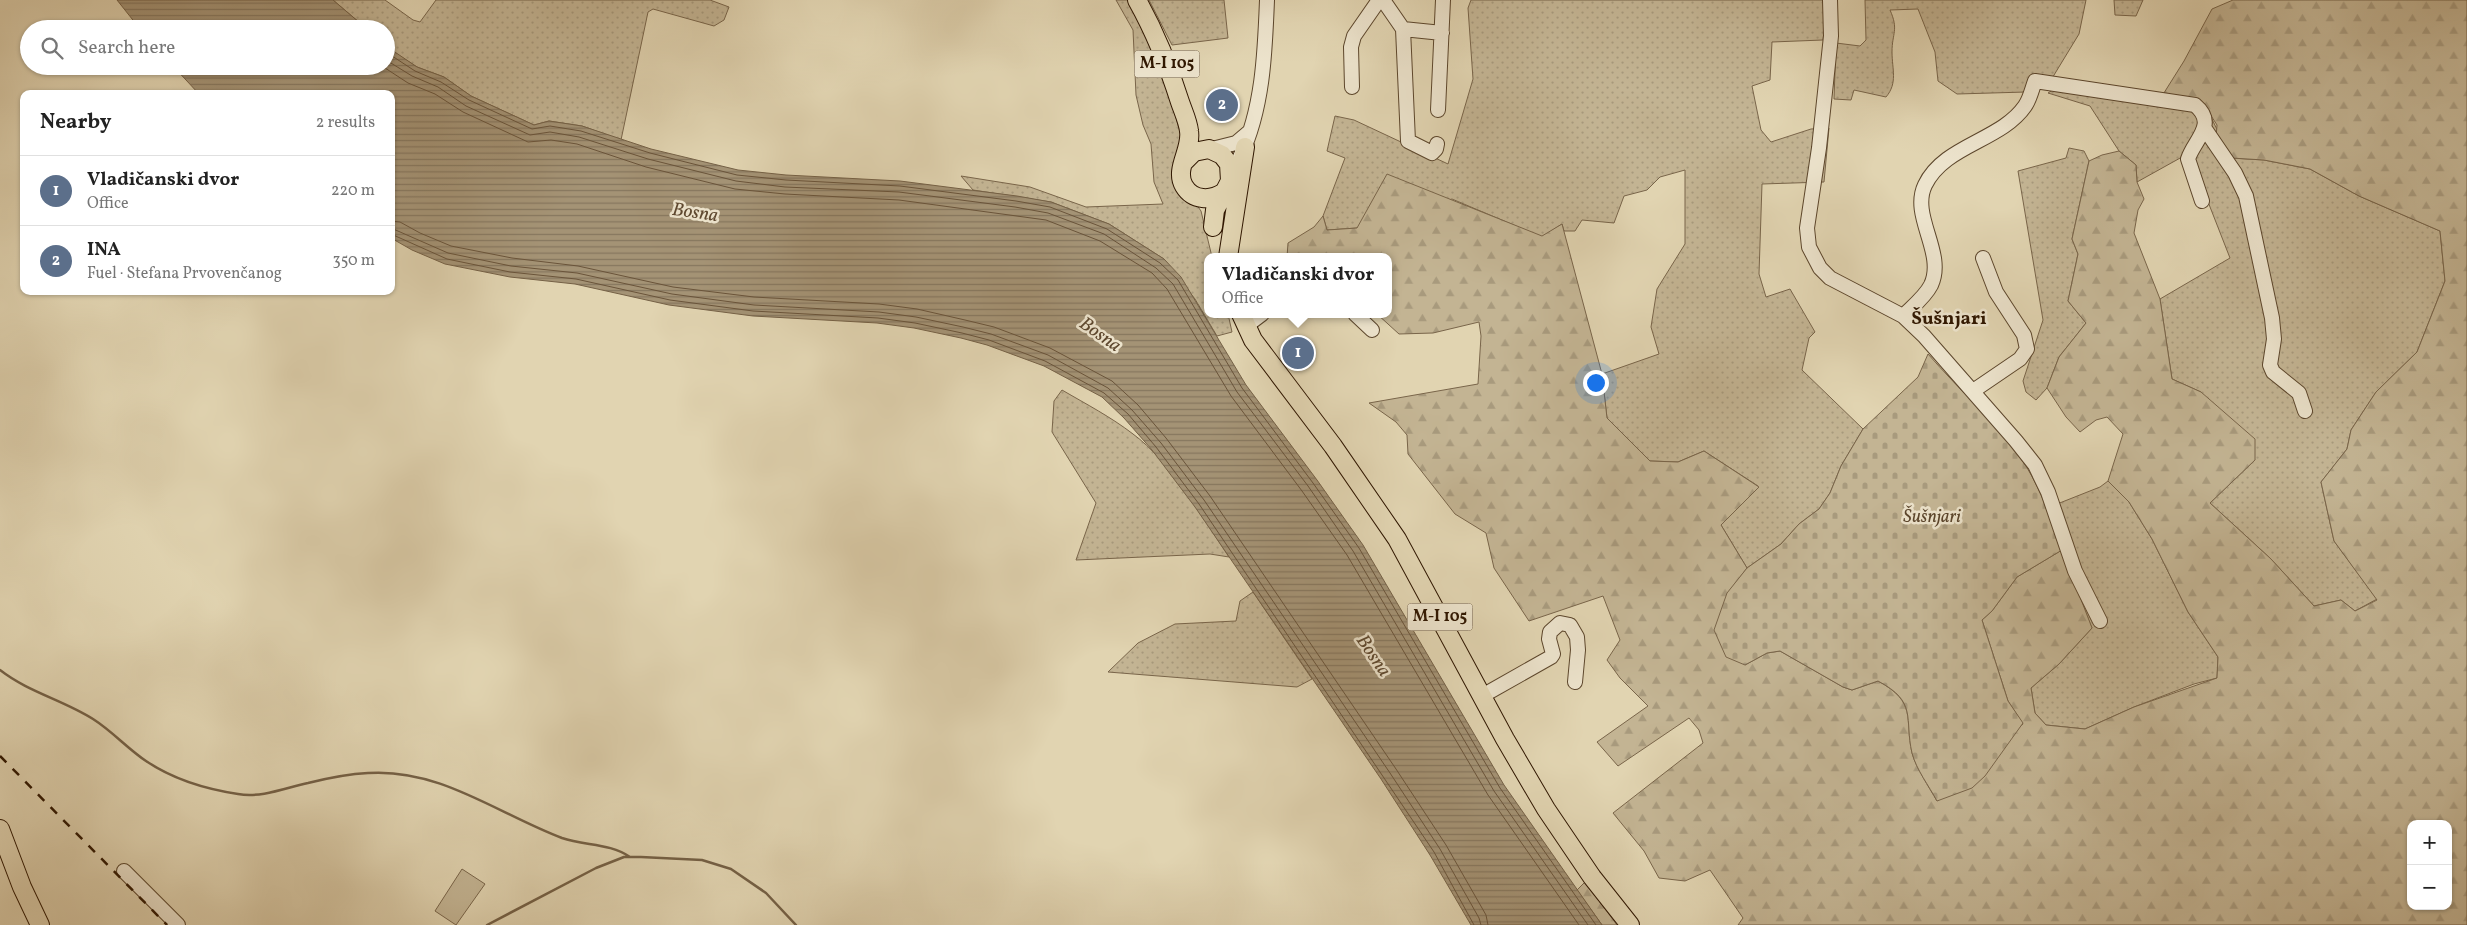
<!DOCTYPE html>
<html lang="en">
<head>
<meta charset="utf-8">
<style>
  body { margin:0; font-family:Vollkorn,serif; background:#f2f2f2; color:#222 }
  .controls { position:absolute; right:15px; bottom:15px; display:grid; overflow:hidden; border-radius:10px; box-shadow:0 1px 4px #0004 }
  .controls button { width:45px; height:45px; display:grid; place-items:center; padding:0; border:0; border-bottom:1px solid #e0e0e0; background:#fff; color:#222; font:25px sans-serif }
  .you { position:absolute; left:1595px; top:382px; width:18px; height:18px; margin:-12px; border:4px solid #fff; border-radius:50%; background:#1a73e8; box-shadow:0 0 0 8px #1a73e833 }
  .badge { display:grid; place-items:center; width:32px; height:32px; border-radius:50%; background:#111827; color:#fff; font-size:16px; font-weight:700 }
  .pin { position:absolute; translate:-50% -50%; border:2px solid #fff; box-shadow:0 1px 5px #0006 }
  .popup { position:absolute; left:1204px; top:253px; width:188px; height:65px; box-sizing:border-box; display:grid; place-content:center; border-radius:10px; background:#fff; filter:drop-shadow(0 1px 4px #0005); font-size:16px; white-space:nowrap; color:#767676 }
  .popup b { font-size:19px; color:#222 }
  .popup::after { content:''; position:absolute; left:50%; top:100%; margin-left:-10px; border:10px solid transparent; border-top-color:#fff }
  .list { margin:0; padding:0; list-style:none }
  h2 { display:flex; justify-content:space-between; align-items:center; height:65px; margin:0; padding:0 20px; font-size:21px }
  h2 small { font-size:16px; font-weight:400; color:#767676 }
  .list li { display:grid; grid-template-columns:32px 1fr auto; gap:15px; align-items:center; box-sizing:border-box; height:70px; padding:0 20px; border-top:1px solid #e0e0e0 }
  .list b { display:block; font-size:19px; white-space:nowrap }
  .list p { margin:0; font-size:16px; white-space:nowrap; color:#767676 }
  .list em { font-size:16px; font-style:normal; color:#767676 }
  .icon { flex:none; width:28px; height:28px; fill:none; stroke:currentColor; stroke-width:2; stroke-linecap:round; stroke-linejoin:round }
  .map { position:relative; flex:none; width:2467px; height:925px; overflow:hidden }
  .search { position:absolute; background:#fff; box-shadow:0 1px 4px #0004; left:20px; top:20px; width:375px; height:55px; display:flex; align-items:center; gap:12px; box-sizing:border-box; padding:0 18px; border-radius:28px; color:#767676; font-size:19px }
  .panel { position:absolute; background:#fff; box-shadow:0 1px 4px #0004; left:20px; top:90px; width:375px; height:205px; border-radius:10px }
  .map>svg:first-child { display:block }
</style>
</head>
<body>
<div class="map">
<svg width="2467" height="925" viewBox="0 0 2467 925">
  <defs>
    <pattern id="grass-dots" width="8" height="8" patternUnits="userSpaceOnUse" patternTransform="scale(1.25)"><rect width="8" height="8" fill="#c3b493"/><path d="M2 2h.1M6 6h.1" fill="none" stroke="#a89a7d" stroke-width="1.8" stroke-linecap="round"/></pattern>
    <pattern id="forest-firs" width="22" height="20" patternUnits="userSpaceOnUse" patternTransform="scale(1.25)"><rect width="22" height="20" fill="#c3b493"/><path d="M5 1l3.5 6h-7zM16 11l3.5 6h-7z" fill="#a89a7d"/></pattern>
    <pattern id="cemetery-stones" width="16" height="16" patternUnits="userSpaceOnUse" patternTransform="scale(1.25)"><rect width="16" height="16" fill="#c3b493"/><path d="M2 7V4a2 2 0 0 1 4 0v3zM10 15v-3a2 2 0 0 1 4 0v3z" fill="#a89a7d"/></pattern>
    <pattern id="water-rules" width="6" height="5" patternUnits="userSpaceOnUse" patternTransform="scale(1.25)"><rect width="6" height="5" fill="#a49375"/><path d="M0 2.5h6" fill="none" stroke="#86775e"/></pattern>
  </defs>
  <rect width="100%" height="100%" fill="#e1d4b1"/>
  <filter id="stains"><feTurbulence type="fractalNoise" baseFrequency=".004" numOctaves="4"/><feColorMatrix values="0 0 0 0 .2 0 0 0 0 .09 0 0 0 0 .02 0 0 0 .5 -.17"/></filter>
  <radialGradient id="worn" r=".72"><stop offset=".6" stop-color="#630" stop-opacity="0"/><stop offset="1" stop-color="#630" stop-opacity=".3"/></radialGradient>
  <path fill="url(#grass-dots)" stroke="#79654a" d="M333,0h52l28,20 7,2 16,-22h274l19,7 -5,13 -10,6 -61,-17 -5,3 -27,128 -39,-14 -33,-5 -15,4 -63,-29 -27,-19 -27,-10 -28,-18 -3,-3v-17h-19z
    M1116,0h15l30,64 20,72 -9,42 11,17 13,9 5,7 11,46h-4v57h20l4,18 -15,4 -22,-37 -31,-40 -55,-35 -58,-22 -78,-12 -12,-14 69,11 56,20 77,-3 -9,-22 -3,-38 -8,-19 -7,-30 -3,-65z
    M1149,0h75l4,38 -56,7z
    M1471,0h352l3,15 -3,25 -51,2 -2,38 -18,6 9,44 10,12 40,-13 18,-1 -5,54 -62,2 -3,90 7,23 24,-8 25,43 -6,6 -7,32 61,59 -22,37 -11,27 -11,16 -20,15 -18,20 -34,24 -26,-43 37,-39 -54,-35 -26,11 -28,-1 -43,-43 -5,-44 57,-20 -8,-27 6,-38 28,-45v-74l-25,7 -13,13 -23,6 -10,27 -32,-3 -7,11h-11l-2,-7 -20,13 -90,-38 -95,29 -30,2 -4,-14 22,-58 -18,-7 8,-35 19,4 94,44 25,-85 -5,-71z
    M1865,0h221l-7,34 -28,46 -25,12 -69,2 -19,-13 -3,-29 -17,-43 -28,1c9,20 2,23 2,42 0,17 6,31 -6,45l-32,-7 -3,10 -17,-1 2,-56 24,3 6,-6z
    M2114,0h29l-7,16 -21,-1z
    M2059,86l149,25 23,47 33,2 46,9 49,27 81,35 5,50 -28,71 -41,40 -25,38 -4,19 -26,33 13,59 43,58 -22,12 -14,-11 -27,6 -43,-47 -61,-56 45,-43 -54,-68 -29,-13 -12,-80 70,-41 -36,-92 -12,-9 -45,25 -1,-17 -17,-14 -29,-45 -42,-13z
    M2069,148l15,3 5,10 -17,78 6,15 -10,47 18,22 -27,34 -12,31 -11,12 -10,-8 -3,-11 20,-61 -25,-149 48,-13z
    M1062,390c24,14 49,27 71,44 36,26 71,86 96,123l-19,-3 -134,6 20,-57 -44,-71 2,-31z
    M2108,481l21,21 23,37 36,73 30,45 -1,21 -23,6 -60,23 -49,22 -39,-4 -11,-12 -4,-25 28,-24 33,-36 -23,-56 -22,-64 53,-21z
    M1253,592l59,87 -15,8 -189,-15 30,-29 37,-19 61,-3 4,-20z"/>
  <path fill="url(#forest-firs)" stroke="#79654a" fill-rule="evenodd" d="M2233,0h234v925h-729l5,-7 -33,-48 -25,11 -26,-3 -15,-27 -31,-38 90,-70 -4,-13 -10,-12 -71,48 -21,-24 51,-36 -28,-28 -13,-18 13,-20 -17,-44 -74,25 -35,-53 -8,-35 -31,-19 -47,-60 -1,-19 -11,-13 -27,-19 109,-19 3,-48 -2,-14 -46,11 -34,1 -22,-20h11v-57h-101l1,-14 26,-16 9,-11 4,14 30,-2 30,-54 155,62 20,-12 40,150 5,44 43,43 28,1 26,-11 55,36 -38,38 26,43 -20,26 18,71 22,-12 13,-2 63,36 9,3 26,-9c40,22 26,37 34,72 4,15 17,34 25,48l86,-77 -15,-23 -26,-81 10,-9 25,-34 45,-27 30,78 -33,36 -28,24 4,25 11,12 39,4 49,-22 83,-29 1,-21 -30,-45 -36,-73 -23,-37 -21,-21 15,-47 -16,-17 -11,3 -16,12 -14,-15 -19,-29 12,-31 27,-34 -18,-22 10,-47 -6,-15 17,-78 13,-6 17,-4 17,14 1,17 7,17 -6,11 -4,23 26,66 12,80 29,13 54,47v21l-45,43 61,56 43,47 27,-6 14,11 22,-11 -43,-59 -13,-59 26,-33 4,-19 25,-38 41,-40 28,-71 -5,-50 -81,-35 -49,-27 -46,-9 -33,-2 -15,-20 1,-13 -9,-14 -51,-7 27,-43 28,-52zM2411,824h37v82h-37z
    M1585,882l32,43h-15l-25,-35z"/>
  <path fill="url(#cemetery-stones)" stroke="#79654a" d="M1928,354c32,37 72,72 98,112 16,26 26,56 36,84l-45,27 -25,34 -10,9 26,81 15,22 -38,53 -13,12 -35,13c-8,-15 -21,-32 -25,-48 -8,-35 6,-51 -34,-72l-26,9 -9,-3 -63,-36 -13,2 -22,12 -19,-8 -12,-27 13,-37 20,-25 34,-24 18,-20 20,-15 11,-16 11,-27 22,-37 55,-52z"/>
  <path fill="#c3b493" stroke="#79654a" d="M462,869l23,15 -29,41 -21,-14z"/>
  <path fill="url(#water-rules)" stroke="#756146" d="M117,0h216l34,29h-227z
    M386,46l31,21 27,10 27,19 63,29 15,-4 33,5 69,23 87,21 48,5 114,6 117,15 34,6 58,22 55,35 17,18 65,108 71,95 46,65 141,240 98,140h-131l-41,-70 -49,-76 -186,-272 -43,-57 -28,-32 -22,-21 -58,-31 -57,-21 -26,-7 -47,-10 -37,-5 -124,-7 -84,-11 -94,-21 -65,-7 -65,-13 -33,-14 -21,-12v-144h-192l-26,-28h213z"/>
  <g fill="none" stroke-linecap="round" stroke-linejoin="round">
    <path stroke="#6a543a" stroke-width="1" d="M386,52l29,19 26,11 28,18 63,29 18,-3 31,5 69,22 87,22 49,5 114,6 116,15 34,6 57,22 53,34 18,17 64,108 71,95 46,65 141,240 96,137
      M386,60l26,16 26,11 28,19 64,29 20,-3 29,5 69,22 88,22 49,6 114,5 116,15 33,6 56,21 52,34 17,16 64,108 71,94 45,65 141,240 94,134
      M382,66l26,17 27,11 28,18 65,30 23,-2 26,4 69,23 89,22 50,5 114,6 147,20 54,21 52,32 15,16 64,107 71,95 45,64 141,240 91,130
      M391,221l9,1 20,11 31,13 61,12 66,8 95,21 81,10 125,7 38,5 48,11 29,7 56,21 62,33 26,24 28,33 44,58 186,273 50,76 40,70 2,10
      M391,228l57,25 63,13 66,7 95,21 82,11 125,7 37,5 47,10 28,7 57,21 60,33 24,22 29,33 43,57 186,273 50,76 39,69 2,7
      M391,234l56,25 63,13 66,7 94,21 83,11 125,7 37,5 47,10 27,7 56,21 59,32 24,21 28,33 43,57 235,348 40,73"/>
    <path stroke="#756146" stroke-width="2.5" d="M0,670c28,22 63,30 93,49 19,12 35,30 53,42 28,19 59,28 92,33 24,4 47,-6 70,-11 20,-5 39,-9 60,-10 72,-5 130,41 194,65 23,8 48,5 68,19
      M487,925l109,-57 28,-11h17l61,3 29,9 35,24 30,32"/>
    <defs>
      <path id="minor" d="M1383,0l20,29 39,4
        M1830,0l1,36 -12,112 -12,80 2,19 11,21 10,10 73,38 21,20 92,105 19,24 13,27 27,79 25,50
        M1403,29l5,112 24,12 4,-4 1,-5
        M1352,87l-1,-40 3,-11 25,-36
        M1438,110l5,-110
        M2205,129l30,44 11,23 26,122 2,21 -4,26 3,7 26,21 6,18
        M1212,149l24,-6 13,-11
        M1240,157c23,-48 25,-105 27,-157
        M1355,314l17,16
        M1903,316c9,-9 22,-19 28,-31 15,-32 -21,-69 -6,-100 19,-40 76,-44 100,-79 5,-7 7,-17 10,-25l160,24c23,19 -1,35 -7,54l14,42
        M1246,326l16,-12
        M1973,391l47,-32 7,-10 -3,-14 -28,-43 -13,-34
        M1482,696l69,-39 2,-3 -4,-15 1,-7 10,-9 10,2 7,12 1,13 -3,32
        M124,871l54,54"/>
      <path id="major" d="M1137,0c18,32 32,67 43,102 3,9 8,19 9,29 3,19 -15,38 -5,55 9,15 27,15 40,6
        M1183,163l11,-11 15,-3 13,6 7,9 1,17 -15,29 -2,17
        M1228,257l17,-110
        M1241,314l12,26 80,106 64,93 108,200 41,70 46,68 38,48
        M0,829l22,58 18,38"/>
    </defs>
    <use href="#minor" stroke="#5c462c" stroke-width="16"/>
    <use href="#major" stroke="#2f1600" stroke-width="20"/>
    <use href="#minor" stroke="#ece3cc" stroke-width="14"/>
    <use href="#major" stroke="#e1d4b1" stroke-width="18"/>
    <path stroke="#2f1600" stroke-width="2.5" stroke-dasharray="9 9" stroke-linecap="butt" d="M0,756l167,169"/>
  </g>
  <g text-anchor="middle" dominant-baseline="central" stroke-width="5" stroke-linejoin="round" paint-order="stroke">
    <g fill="#ece3cc" stroke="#68543d" stroke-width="1">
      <rect x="1134.5" y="50.5" width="65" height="27" rx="4"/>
      <rect x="1407.5" y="603.5" width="65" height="27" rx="4"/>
    </g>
    <g font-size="16" font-weight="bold" fill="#2f1600">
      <text x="1167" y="64">M-I 105</text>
      <text x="1440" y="617">M-I 105</text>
    </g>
    <g font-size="18" font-style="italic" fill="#5b452c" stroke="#ece3cc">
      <text x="1932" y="517">Šušnjari</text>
    </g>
    <g font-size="19" font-style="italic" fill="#5e482f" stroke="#ece3cc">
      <text transform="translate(695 213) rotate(8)">Bosna</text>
      <text transform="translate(1100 335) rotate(35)">Bosna</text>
      <text transform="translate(1373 656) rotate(56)">Bosna</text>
    </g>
    <g font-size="19" font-weight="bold" fill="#2f1600" stroke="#ece3cc">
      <text x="1949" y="319">Šušnjari</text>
    </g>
  </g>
  <rect width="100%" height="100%" filter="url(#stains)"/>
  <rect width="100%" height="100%" fill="url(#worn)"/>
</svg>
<div class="controls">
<button>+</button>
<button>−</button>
</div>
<div class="you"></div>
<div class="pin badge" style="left:1298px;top:353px;background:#5c6f8a">1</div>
<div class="popup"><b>Vladičanski dvor</b>Office</div>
<div class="pin badge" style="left:1222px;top:105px;background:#5c6f8a">2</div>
<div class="search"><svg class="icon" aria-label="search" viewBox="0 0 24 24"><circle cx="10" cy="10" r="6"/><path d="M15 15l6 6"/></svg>Search here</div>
<section class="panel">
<h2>Nearby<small>2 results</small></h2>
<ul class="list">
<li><span class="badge" style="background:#5c6f8a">1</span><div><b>Vladičanski dvor</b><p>Office</p></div><em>220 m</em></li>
<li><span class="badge" style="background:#5c6f8a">2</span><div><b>INA</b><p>Fuel · Stefana Prvovenčanog</p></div><em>350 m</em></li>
</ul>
</section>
</div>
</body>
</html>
